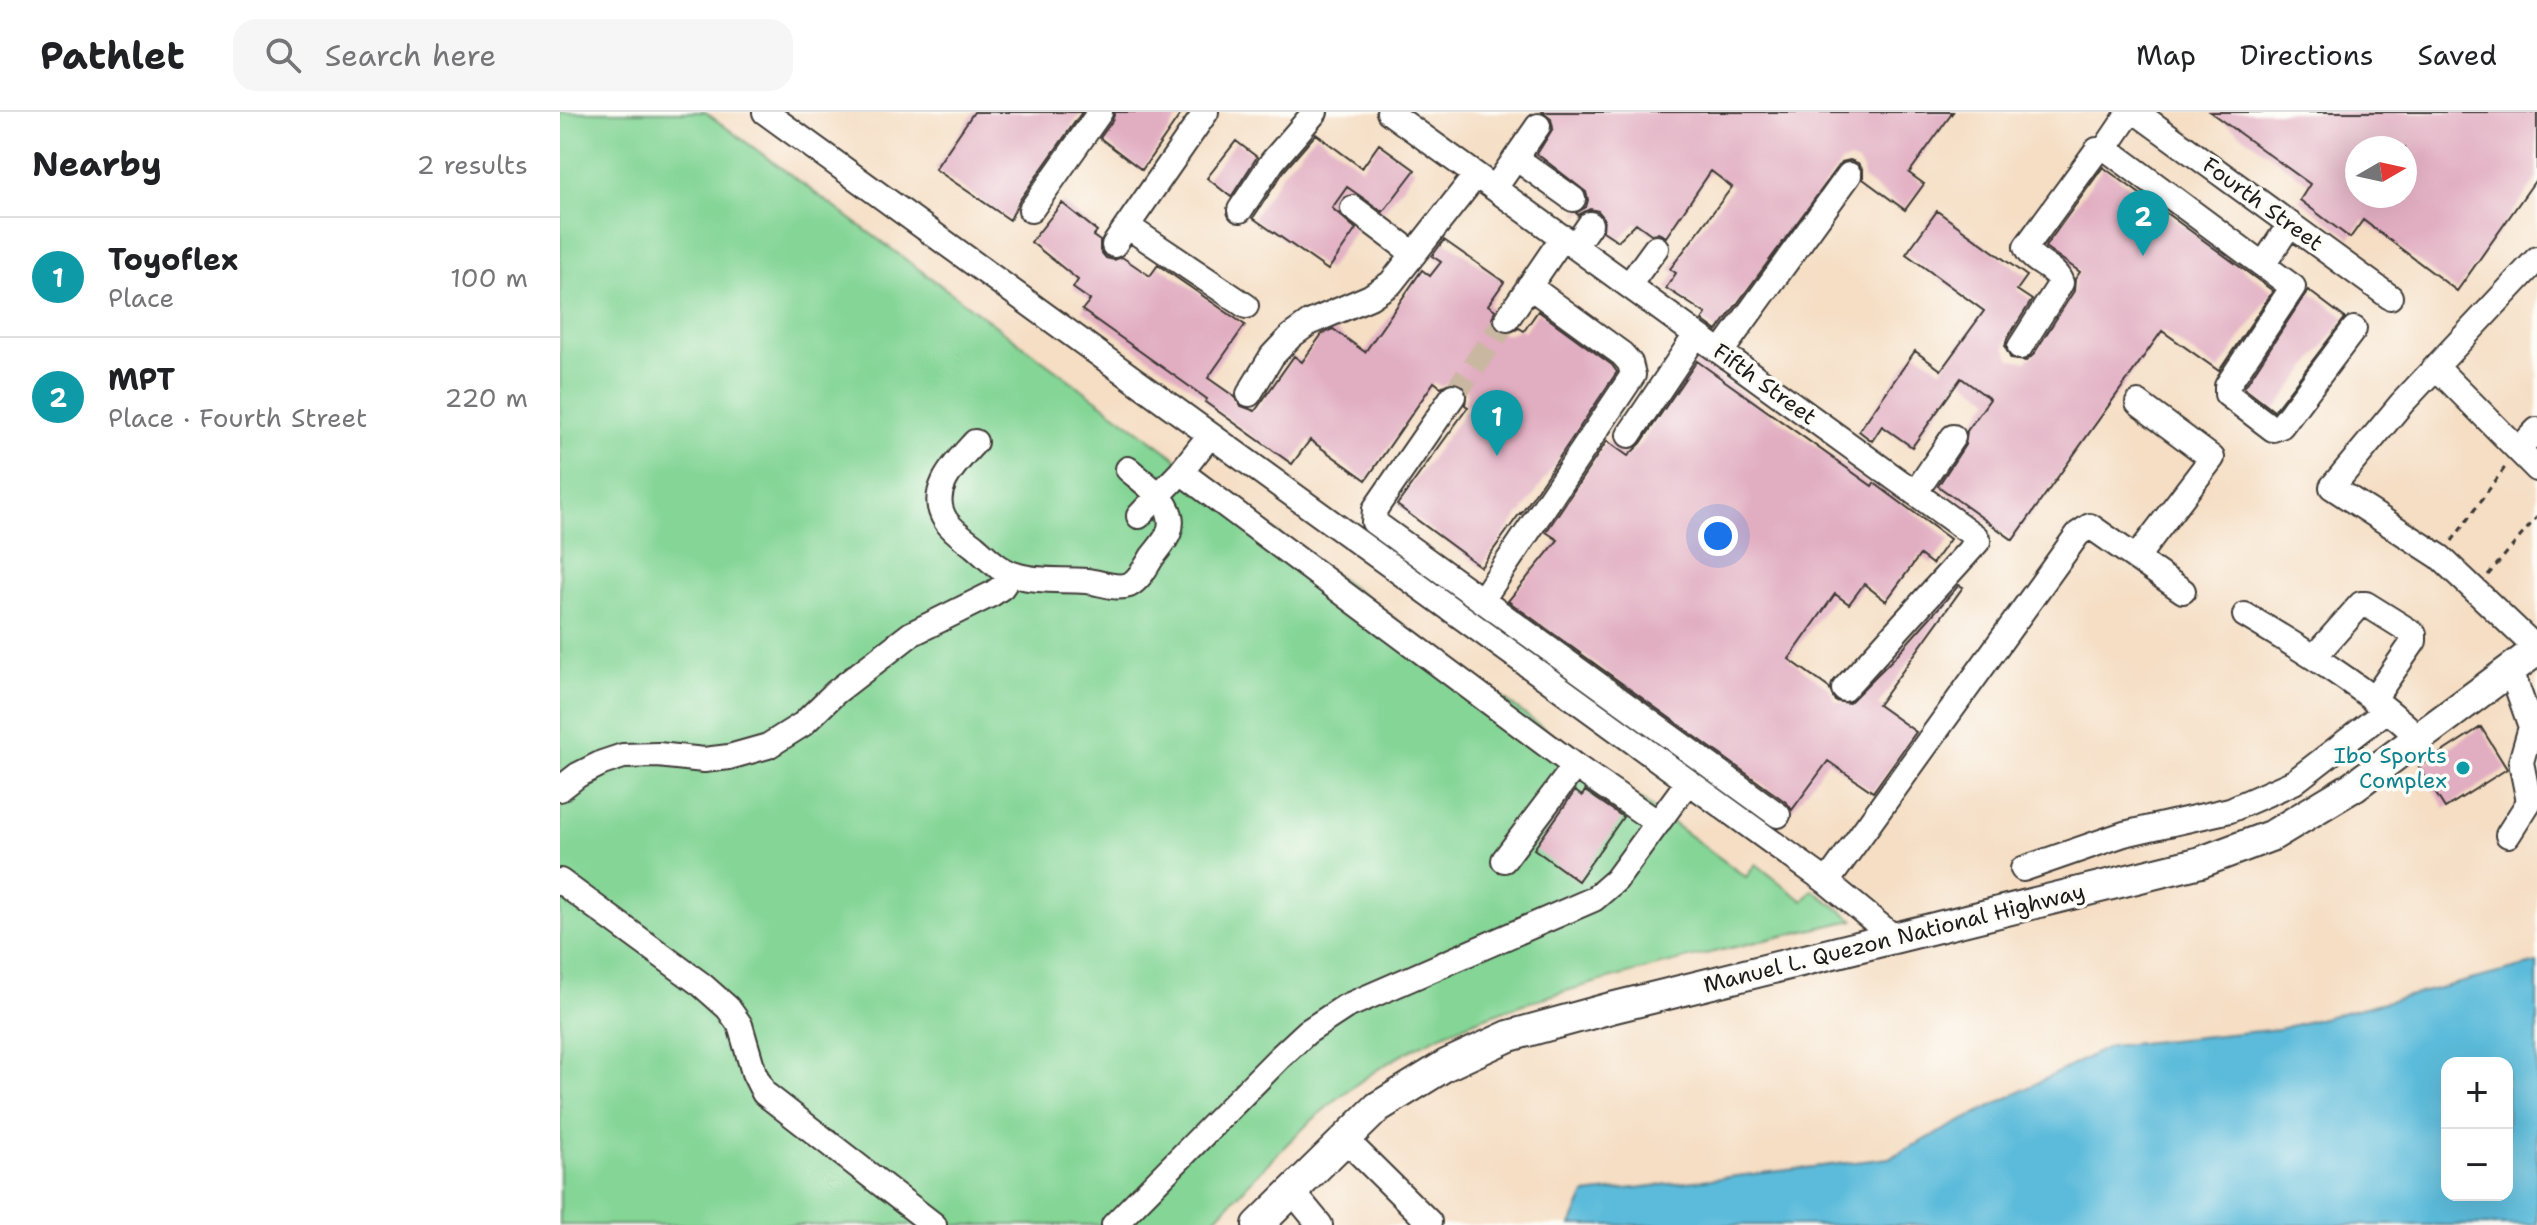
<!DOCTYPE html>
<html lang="en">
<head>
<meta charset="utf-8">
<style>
  body { margin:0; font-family:"Shantell Sans",sans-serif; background:#f6f6f6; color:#202124 }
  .controls { position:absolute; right:24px; bottom:24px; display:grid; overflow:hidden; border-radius:16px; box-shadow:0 8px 32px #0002 }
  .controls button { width:72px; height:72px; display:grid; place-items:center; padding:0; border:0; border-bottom:2px solid #e0e0e0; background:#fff; color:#202124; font:40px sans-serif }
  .compass { position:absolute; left:1785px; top:24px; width:72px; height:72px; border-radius:50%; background:#fff; box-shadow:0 8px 32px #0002; rotate:81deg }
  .you { position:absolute; left:1158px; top:424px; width:28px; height:28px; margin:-20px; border:6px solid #fff; border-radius:50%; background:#1a73e8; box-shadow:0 0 0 12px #1a73e833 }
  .badge { display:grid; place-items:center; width:52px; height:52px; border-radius:50%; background:#7c3aed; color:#fff; font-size:26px; font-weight:700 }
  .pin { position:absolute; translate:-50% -66px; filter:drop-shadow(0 2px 4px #0008) }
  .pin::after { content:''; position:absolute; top:42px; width:28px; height:24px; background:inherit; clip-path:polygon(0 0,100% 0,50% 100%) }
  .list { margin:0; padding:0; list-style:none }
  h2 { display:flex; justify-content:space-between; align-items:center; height:104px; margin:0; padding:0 32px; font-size:34px }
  h2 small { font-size:26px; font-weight:400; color:#757577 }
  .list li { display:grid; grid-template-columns:52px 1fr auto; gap:24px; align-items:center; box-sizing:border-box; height:120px; padding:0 32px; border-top:2px solid #e0e0e0 }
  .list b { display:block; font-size:30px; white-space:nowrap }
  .list p { margin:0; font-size:26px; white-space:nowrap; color:#757577 }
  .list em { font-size:26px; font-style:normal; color:#757577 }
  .icon { flex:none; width:44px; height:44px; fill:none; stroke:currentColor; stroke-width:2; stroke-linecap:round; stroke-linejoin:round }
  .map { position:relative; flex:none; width:1977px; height:1113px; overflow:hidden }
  header { display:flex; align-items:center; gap:48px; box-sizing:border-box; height:112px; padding:0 40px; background:#fff; border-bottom:2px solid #e0e0e0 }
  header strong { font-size:38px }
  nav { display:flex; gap:44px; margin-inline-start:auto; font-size:28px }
  .search { width:560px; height:72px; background:#f6f6f6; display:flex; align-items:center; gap:20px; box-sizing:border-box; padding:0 28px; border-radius:24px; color:#757577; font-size:30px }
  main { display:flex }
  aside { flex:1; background:#fff }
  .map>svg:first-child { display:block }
</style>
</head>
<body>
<header>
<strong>Pathlet</strong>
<div class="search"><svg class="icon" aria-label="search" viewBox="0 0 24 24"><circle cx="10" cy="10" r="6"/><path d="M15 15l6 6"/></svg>Search here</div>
<nav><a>Map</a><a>Directions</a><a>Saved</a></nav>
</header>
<main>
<aside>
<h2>Nearby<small>2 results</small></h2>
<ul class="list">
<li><span class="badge" style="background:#0f9aa8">1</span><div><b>Toyoflex</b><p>Place</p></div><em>100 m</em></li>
<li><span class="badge" style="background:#0f9aa8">2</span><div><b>MPT</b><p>Place · Fourth Street</p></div><em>220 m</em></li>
</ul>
</aside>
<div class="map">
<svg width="1977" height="1113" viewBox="0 0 1977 1113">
  <rect width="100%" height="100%" fill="#fdfcf7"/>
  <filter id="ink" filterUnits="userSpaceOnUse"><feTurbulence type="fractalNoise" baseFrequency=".0125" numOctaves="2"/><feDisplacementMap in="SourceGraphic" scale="16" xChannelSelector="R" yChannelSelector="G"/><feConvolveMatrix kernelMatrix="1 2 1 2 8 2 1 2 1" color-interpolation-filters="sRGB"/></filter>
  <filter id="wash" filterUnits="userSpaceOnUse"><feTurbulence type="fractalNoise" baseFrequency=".006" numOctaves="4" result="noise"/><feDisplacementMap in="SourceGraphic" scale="32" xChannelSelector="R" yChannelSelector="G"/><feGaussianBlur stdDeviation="1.8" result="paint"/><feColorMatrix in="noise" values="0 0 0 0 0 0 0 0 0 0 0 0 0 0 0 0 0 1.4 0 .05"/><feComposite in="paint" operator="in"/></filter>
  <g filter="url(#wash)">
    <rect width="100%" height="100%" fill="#f5dec4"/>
    <path fill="#84d596" stroke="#507859" stroke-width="2" d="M0,0h145l1041,765 10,-13 47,37 10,-11 41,30c-90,20 -179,40 -267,65 -82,23 -164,49 -233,101 -54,39 -99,92 -145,139h-649z"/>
    <path fill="#5bbbda" stroke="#3c6c7b" stroke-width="2" fill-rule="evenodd" d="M1977,851v262h-966l14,-31 304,-36 221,-112 169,-17zM1887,951h60v132h-60z"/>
    <g id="blocks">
      <path fill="#e1adc1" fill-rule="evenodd" d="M414,0h108l-63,89 -9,19 -75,-51z
        M555,0h67l-40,58 -42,-32 12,-17z
        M982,0h411l-44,61 15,11 -19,26 -42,-31v-9l-5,-7 -8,-3 -8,2 -125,169 -15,-11 4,-6 -40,-26 10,-15 -6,-4 62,-82 -21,-16 -45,66 -8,-4 -7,1 -15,-11 -18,18 -15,-10 1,-13 -6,-7 -8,-2 -12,6 -2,-2 10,-6 2,-7 -2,-8 -49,-38 16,-26 -2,-9z
        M1650,0h327v66l-80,113 -94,-71 -13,18 -50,-38 10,-16zM1797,36h48v48h-48z
        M756,22l46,34 17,-24 36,26 -32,42 -36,-25 -15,21 24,21 -28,41 -75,-52 31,-47z
        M676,29l21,16 -26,40 -24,-19z
        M1543,55l170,124 -54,80 -57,-40 -149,209 -75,-54 27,-41 2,-14 23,-32 -29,-21 -49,69 -30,-21 -10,15 -13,-10 56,-80 26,19 43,-59 -78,-57 31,-43 90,65 -10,14 15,10 -25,39 -2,8 6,12 15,2 7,-6 41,-64 1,-12 5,-7 -35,-25z
        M502,91l35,28 -4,5 7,5v10l6,7 8,2 8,-3 28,19 8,-11 87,60 -37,53 27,19 6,9 14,5 39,-55 8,6 20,-28 11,-5 32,23 57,-82 8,6 11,-14 -9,-6 12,-16 60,42 -16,23 7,5 -3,9 6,12 9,3 12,-6 5,3 14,-20 74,54 5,7 -96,142 -1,-1 -39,54 -84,-62 71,-98 -3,-2 2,-15 -5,-6 -9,-3 -12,6 -7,-5 -68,98 -56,-40 -18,24 -87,-62 2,-3 -125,-89 8,-10 -17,-12 5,-8 -47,-38z
        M1748,178l37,28 -71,93 -30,-23z
        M1137,249l175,125 2,-3 76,56 -18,25 -12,-9 -34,46 -22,-17 -15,20 -14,-10 -46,65 40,29 6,13 14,2 45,-45 65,-73 4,2 -85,118 38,27 -43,60 -45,-31 -36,49 -5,-7 -279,-202 50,-61 -12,-8 61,-91 21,15 13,-13z
        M1921,615l26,42 -62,39 -26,-41z
        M1015,679l7,5 3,-5 38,26 -45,64 -44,-32z"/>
    </g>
  </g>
  <g filter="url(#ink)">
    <use href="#blocks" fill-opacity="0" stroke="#3d3935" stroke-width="2"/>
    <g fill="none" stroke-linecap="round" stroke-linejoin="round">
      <path stroke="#cab7a2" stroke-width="24" stroke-dasharray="24 12" stroke-linecap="butt" d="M893,284l54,-77"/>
      <defs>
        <path id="minor" d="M205,0l1062,770 68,56
          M829,0l587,425 2,4 -134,148
          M1576,0l254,185
          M1545,37l25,-37
          M956,46l57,41
          M935,76l43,-62
          M793,96l61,46
          M471,98l69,-98
          M680,98l32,-48 43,-50
          M567,114l119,80
          M554,133l92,-133
          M1015,134l15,-22
          M1977,147l-135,144 -70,84 108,70 97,92
          M1703,153l30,22 -66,99v8l46,35 8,-3 73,-97
          M1069,173l27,-37
          M947,207l56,-82
          M1460,235l41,-64c-5,-17 -29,-19 -35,-36l71,-97h11l155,115 27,-41
          M1161,240l128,-177
          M1876,255l101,102
          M689,282l23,-38 19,-20 18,-13 61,-26 21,-14 85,-108
          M893,284l-78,113 -1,13 404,293
          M1069,323l67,-100
          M415,330c-19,21 -49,49 -29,79 7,10 19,18 28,25 14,12 26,26 45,30 22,6 45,3 67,5 14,1 29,9 43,4 10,-5 17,-18 23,-28 6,-8 14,-16 17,-25 10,-27 -24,-48 -41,-63
          M1958,338l19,-20
          M621,360l394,294 83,57
          M1355,381l38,-56
          M579,404l42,-44 29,-37
          M1576,446l76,-100 -74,-55
          M922,488l151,-225 -3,-12 -8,-9 -93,-68
          M1685,503c60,36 123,74 174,123
          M1754,545l47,-53h5l48,30v7l-41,59
          M0,677l18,-14 24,-12 21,-7 35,-1 46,5 25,-3 39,-11 35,-22 33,-32 75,-58 81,-40 10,-7 9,-13
          M1948,723l21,-33 -8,-40 10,-35 -20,-57
          M944,748l71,-94
          M1463,757l101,-35 106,-24 64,-28 93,-72
          M0,769l142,104 26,23 12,17 14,48 10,20 170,132
          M1267,770l251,-348 12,-8 93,65
          M785,1027l84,83
          M732,1079l28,34
          M554,1113l165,-167 28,-26 38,-25 249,-108 22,-19 71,-97"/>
        <path id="major" d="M698,1113l120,-118 68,-42 63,-29 102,-28 590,-146 72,-27 81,-49 183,-136"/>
      </defs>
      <use href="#minor" stroke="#3d3935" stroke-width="28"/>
      <use href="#major" stroke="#3d3935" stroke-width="34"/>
      <path stroke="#3d3935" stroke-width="3" stroke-dasharray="6 6" stroke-linecap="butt" d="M1892,429l54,-75
        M1928,463l49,-58"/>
      <use href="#minor" stroke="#fff" stroke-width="24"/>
      <use href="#major" stroke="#fff" stroke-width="30"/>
    </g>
  </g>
  <circle fill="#0f9aa8" stroke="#fdfcf7" stroke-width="3" cx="1903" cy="656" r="8"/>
  <g text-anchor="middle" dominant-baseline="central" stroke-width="7" stroke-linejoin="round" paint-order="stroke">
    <g font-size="22" fill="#1c1c1c" stroke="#fdfcf7">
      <text transform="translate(1703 92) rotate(36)">Fourth Street</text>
      <text transform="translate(1205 272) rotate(36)">Fifth Street</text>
      <text transform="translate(1334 826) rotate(-14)">Manuel L. Quezon National Highway</text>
    </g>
    <g font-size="22" fill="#0d838f" stroke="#fdfcf7" text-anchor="end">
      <text x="1887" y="643">Ibo Sports<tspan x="1887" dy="25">Complex</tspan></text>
    </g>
  </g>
</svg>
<div class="controls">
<button>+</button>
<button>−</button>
</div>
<svg class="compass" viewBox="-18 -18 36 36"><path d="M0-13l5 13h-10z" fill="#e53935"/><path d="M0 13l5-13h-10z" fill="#757577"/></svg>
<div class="you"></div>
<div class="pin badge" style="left:937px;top:344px;background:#0f9aa8">1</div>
<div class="pin badge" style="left:1583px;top:144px;background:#0f9aa8">2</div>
</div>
</main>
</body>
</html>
